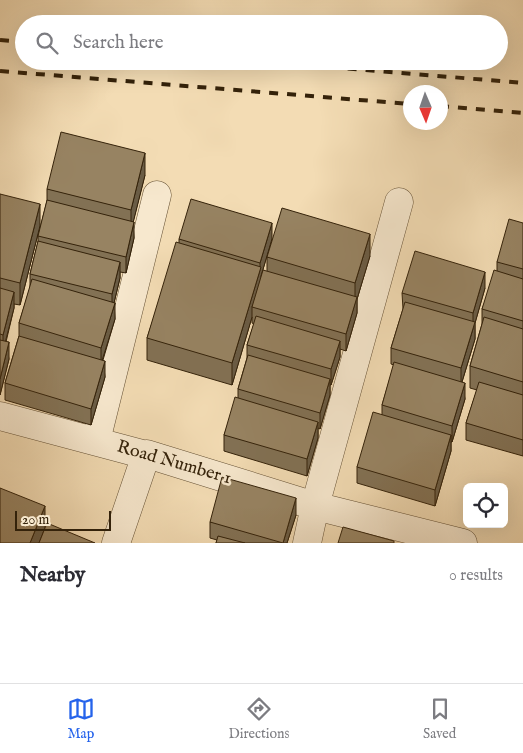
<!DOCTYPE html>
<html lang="en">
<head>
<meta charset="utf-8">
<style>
  body { margin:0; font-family:"IM FELL English",serif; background:#f2f2f3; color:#2b2b33 }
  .controls { position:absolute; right:15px; bottom:15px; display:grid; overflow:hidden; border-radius:8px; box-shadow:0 5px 20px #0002 }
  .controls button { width:45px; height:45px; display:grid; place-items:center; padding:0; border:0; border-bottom:1px solid #e1e1e2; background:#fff; color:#2b2b33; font:25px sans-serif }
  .compass { position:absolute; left:403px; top:85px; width:45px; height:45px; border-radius:50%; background:#fff; box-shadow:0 5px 20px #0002; rotate:178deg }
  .scale { position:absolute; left:15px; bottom:12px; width:96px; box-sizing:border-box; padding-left:5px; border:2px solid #34220a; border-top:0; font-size:14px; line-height:18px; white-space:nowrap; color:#34220a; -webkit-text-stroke:4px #f7e8ce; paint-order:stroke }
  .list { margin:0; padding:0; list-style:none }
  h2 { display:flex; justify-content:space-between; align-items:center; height:65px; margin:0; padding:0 20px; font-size:21px }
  h2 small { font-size:16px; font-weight:400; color:#7c7c81 }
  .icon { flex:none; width:28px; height:28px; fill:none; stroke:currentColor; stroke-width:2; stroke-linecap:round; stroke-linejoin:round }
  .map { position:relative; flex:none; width:523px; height:543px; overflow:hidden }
  .search { position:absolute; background:#fff; box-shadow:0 5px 20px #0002; left:15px; right:15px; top:15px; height:55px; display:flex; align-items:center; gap:12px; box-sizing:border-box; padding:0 18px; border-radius:28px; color:#7c7c81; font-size:19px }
  .sheet { height:140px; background:#fff }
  nav { display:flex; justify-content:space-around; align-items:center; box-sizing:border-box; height:70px; border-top:1px solid #e1e1e2; background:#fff; font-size:14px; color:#7c7c81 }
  nav a { display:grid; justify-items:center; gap:2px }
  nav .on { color:#2563eb }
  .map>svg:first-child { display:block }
</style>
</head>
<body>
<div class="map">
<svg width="523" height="543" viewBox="0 0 523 543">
  <rect width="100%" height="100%" fill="#f3dcb4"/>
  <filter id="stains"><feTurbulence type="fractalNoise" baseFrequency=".004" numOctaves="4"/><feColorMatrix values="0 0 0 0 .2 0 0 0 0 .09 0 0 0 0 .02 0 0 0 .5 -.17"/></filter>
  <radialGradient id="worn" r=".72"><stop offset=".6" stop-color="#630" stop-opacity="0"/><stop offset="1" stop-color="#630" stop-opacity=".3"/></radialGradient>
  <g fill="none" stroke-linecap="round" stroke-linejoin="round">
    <defs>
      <path id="minor" d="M0,416l146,39 1,-1 168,52 148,37
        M96,441l61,-246
        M116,543l30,-88
        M307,543l8,-37 84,-304"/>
    </defs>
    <use href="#minor" stroke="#645034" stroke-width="29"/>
    <use href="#minor" stroke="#f7e8ce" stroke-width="28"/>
    <path stroke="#34220a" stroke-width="4" stroke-dasharray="9 9" stroke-linecap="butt" d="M0,40l24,2
      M258,61l265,22
      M0,71l410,33
      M440,106l83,7"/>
  </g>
  <path fill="#827154" stroke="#34220a" d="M145,175l-12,47 1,16 -8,35 -6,-1v6l-6,25 1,16 -12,41 2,17 -14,48 -86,-25v-17l14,-47v-13l11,-35v-14l8,-32v-6l9,-35v-12z
    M0,194l40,32 -20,79 -6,-1v4l-8,34 3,17 -9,36z
    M523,223v233l-57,-16v-17l11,-33 -7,-2v-22l12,-42v-15l15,-38v-9z
    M179,239h93l-11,37v2l6,-7v-14l103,-1 -13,43v14l-11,38 -6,-2v8l-9,28h-1v10l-10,34 -2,-1v10l-11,38 -83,-25v-16l14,-37v-9l9,-31v-13l7,-21 -2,-1v-6l-20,68 -85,-25v-22l32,-95z
    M485,288l-10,35v16l-13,43 3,17 -13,43h-1v9l-16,55 -78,-23v-16l25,-52v-10l12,-40 -3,-1v-16l12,-39 -1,-16z
    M296,515l-9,28h-71l1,-3 -7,-2v-16z"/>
  <path fill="#6a5c45" stroke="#34220a" d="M145,153v22l-14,56v-21z
    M40,204v22l-20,79v-22z
    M134,222v16l-8,35v-16z
    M272,223v16l-11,37v12l-9,19v10l-20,68v-22l28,-93v-7z
    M370,234v22l-13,43v14l-11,38v-17l9,-31v-20z
    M120,262v16l-8,33v-17z
    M485,272v16l-10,35v16l-14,46v-17l12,-39v-16z
    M14,292v16l-11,43v-16z
    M115,303v16l-14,45v-16z
    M340,341v16l-9,28v-16z
    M9,342v17l-9,36v-16z
    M105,361v16l-14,48v-16z
    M330,379v16l-10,34v-16z
    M465,383v16l-13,43v-16z
    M318,422v16l-11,38v-17z
    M451,435v16l-16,55v-16z
    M296,498v17l-9,28h-4z
    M45,506v22l-6,15h-9z"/>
  <path fill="#978362" stroke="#34220a" d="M61,132l84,21 -14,57 -84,-21z
    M0,194l40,10 -20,79 -20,-5z
    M191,199l81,24 -12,40 -81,-24z
    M47,200l87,22 -8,35 -88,-21z
    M282,208l88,26 -15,49 -88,-26z
    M509,219l14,4v46l-26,-7z
    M38,241l82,21 -8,32 -82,-20z
    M176,242l85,25 -29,96 -85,-25z
    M415,251l70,21 -12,41 -71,-20z
    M263,270l94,27 -11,37 -94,-27z
    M494,270l29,9v42l-41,-12z
    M32,279l83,24 -14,45 -82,-25z
    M0,288l14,4 -11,43 -3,-1z
    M405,302l70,20 -14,46 -70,-20z
    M256,316l84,25 -9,28 -84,-24z
    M484,317l39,12v53l-53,-16z
    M19,336l86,25 -14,48 -86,-26z
    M0,340l9,2 -9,37z
    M248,355l82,24 -10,34 -82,-24z
    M394,362l71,21 -13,43 -70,-21z
    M479,382l44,13v45l-57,-17z
    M235,397l83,25 -11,37 -83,-24z
    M373,412l78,23 -16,55 -78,-23z
    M222,477l74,21 -13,45 -73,-21z
    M0,488l45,18 -15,37h-30z
    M47,523l48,20h-56z
    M343,527l51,14v2h-56z
    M218,536l27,7h-29z"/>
  <g text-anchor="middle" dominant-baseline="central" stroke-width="5" stroke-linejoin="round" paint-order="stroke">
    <g font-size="18" fill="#34220a" stroke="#f7e8ce">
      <text transform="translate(174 463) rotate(16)">Road Number 1</text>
    </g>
  </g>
  <rect width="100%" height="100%" filter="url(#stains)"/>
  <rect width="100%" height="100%" fill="url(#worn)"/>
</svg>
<div class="controls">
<button><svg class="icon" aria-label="locate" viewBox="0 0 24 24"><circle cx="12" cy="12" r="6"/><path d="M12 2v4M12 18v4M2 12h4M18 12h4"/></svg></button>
</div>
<svg class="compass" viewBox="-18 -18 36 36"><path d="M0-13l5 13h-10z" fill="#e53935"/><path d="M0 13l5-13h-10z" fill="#7c7c81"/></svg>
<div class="scale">20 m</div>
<div class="search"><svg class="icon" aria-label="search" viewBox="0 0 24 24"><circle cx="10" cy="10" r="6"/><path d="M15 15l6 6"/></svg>Search here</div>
</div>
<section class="sheet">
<h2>Nearby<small>0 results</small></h2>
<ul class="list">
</ul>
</section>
<nav>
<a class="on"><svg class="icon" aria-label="map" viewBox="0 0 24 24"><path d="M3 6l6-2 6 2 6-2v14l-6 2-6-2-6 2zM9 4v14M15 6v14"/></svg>Map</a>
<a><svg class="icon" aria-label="directions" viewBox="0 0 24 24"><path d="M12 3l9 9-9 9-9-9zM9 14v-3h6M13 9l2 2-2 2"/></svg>Directions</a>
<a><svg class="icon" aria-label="saved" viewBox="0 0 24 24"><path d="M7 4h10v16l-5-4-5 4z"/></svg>Saved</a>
</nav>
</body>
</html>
